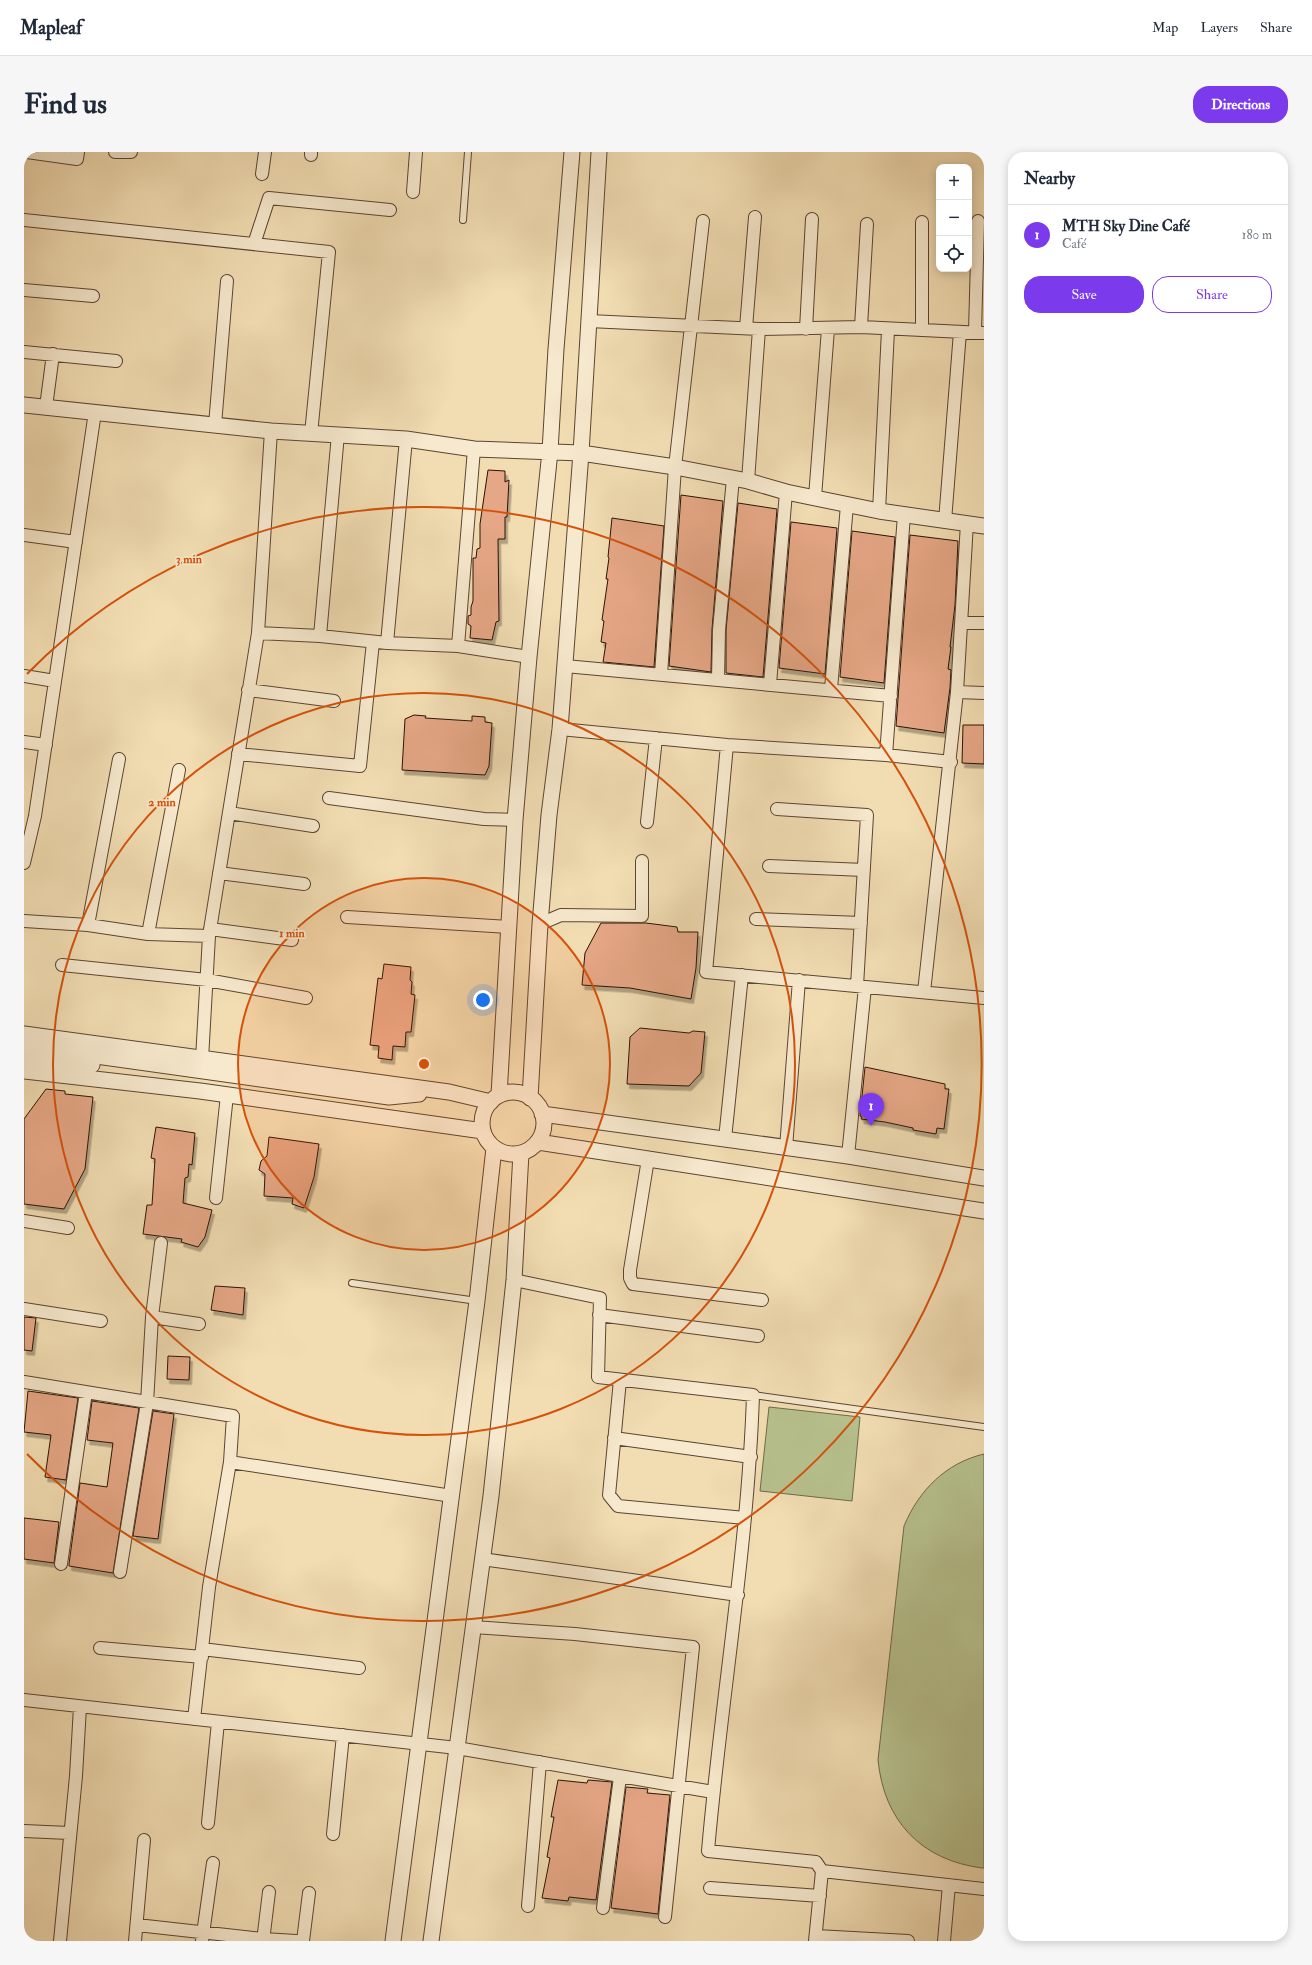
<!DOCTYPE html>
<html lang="en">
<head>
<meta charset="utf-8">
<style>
  body { margin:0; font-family:"IM FELL Double Pica",serif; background:#f6f6f7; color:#1f2937 }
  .controls { position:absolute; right:12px; top:12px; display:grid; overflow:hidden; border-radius:8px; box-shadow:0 2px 10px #0003 }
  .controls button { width:36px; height:36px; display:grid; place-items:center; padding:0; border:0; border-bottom:1px solid #e0e1e3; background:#fff; color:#1f2937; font:20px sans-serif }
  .you { position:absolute; left:459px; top:848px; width:14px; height:14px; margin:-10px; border:3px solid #fff; border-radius:50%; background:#1a73e8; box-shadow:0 0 0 6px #1a73e833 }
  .badge { display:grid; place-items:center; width:26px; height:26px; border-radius:50%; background:#7c3aed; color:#fff; font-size:13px; font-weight:700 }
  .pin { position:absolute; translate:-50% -33px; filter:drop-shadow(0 1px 2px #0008) }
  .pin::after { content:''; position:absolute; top:21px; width:14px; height:12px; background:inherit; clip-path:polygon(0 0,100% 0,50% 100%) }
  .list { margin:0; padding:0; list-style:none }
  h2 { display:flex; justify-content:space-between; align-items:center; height:52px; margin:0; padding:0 16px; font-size:17px }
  h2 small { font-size:13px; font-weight:400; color:#747a83 }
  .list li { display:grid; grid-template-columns:26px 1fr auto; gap:12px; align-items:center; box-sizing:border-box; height:60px; padding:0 16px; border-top:1px solid #e0e1e3 }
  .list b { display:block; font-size:15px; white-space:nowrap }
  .list p { margin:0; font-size:13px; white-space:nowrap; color:#747a83 }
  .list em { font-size:13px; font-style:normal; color:#747a83 }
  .actions { display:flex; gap:8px; padding:12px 16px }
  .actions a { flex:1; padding:9px 0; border:1px solid #7c3aed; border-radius:16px; text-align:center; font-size:14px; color:#7c3aed }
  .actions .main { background:#7c3aed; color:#fff }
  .icon { flex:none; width:22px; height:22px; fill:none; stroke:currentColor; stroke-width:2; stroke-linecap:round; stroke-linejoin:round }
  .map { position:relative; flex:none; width:960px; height:1789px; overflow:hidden; border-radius:16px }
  header { display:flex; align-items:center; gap:24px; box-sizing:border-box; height:56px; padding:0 20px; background:#fff; border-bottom:1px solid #e0e1e3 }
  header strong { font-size:19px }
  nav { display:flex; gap:22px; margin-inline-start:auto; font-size:14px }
  .intro { display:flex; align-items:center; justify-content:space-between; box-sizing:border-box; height:96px; padding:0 24px }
  h1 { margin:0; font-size:28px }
  .button { padding:10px 18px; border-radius:16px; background:#7c3aed; color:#fff; font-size:14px; font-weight:700 }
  main { display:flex; gap:24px; padding:0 24px }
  aside { flex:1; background:#fff; border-radius:16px; box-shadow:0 2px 10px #0003 }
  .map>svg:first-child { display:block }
</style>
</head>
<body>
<header>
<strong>Mapleaf</strong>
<nav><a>Map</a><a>Layers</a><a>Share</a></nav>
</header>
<div class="intro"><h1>Find us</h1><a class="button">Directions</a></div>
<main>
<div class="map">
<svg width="960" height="1789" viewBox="0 0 960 1789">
  <defs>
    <filter id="shadow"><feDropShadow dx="2.5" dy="4.5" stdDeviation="0" flood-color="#0004"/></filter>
  </defs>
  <rect width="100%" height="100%" fill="#f2ddb3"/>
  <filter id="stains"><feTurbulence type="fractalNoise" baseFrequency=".005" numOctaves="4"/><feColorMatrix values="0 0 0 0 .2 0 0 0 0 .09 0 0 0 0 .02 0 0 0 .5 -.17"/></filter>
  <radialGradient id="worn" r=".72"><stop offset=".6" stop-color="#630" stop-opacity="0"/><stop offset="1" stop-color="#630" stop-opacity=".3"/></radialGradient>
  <path fill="#b7c28f" stroke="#706a4a" d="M745,1255l91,10 -8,84 -92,-10z
    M960,1302v414h-2c-61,-8 -98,-47 -104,-108l26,-234c15,-36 42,-63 80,-72z"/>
  <path fill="#e6a786" stroke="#291206" filter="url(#shadow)" d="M464,318l17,1v11l4,-2 -2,37h-2v22h-7l1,82 -3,1 -4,18 -22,-2 1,-12 -3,-2v-8l3,-1v-8l2,-6v-43h3l1,-9 3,-1v-24z
    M657,343l42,6 -11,128 -1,43 -42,-6z
    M714,351l39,6 -14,168 -37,-4v-43z
    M588,366l52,8 -10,141 -51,-5 3,-19 -5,-1 3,-21 -2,-1 6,-41h-2l3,-21 -1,-1z
    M767,370l46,6 -12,146 -46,-6z
    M828,379l43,6 -11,146 -44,-6z
    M886,383l48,6 -3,64 -5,42h1l-3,22 3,1 -1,18 -6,45 -48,-7z
    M390,563l12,1 -1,2 47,3v-5l13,1v5l7,1 -3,43 -4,9 -83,-5 3,-51z
    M939,573h21v39l-22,-1z
    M577,771h45l31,4 1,5h20l-2,36 -5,31 -61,-11 -48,-3 3,-32z
    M360,812l27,3 -1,13 2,2 -1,12 4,1 -4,37h-5l-1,15 -12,-1 -1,14 -14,-2 1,-12 -9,-1 8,-67 4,1z
    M616,876l49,5 4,-2 12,1 -4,41 -12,13 -62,-2 3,-47z
    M841,915l80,17v5h4l-5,40 -7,-1 -1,6 -23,-4v-2l-28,-6 -24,-3 1,-2 -2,-1z
    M22,937l19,2v3l28,3 -8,72 -21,40 -40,-5v-85z
    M132,975l39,6 -3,32 -3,-1 -1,13 -3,1 -2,25 29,7 -7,27 -7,10 -17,-5 1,-3 -39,-5 4,-29h5l3,-46 -4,-1z
    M245,985l50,7 -5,33 -10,31 -12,-4 1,-6 -29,-2 1,-22 -6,-4 2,-9 6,-5z
    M191,1134l30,2 -2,27 -32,-5z
    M0,1165l12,1 -4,33 -8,-1z
    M144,1204l22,1 -1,23 -22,-1z
    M4,1239l50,7 -12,82 -21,-3 6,-42 -27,-3z
    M68,1249l47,7 -26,165 -44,-7v-2l11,-81 27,4 6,-44 -26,-3z
    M129,1259l21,3 -16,125 -25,-3z
    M0,1366l35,4 -5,41 -30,-4z
    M534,1628l29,3 1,-3 24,2 -16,118 -27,-3 -1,4 -26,-3 8,-40 -3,-1 7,-40h-3z
    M602,1635l22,2 -1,4 23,2 -12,119 -47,-6z"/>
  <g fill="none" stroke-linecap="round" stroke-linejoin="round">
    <defs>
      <path id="service" d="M439,68l5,-68
        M328,1131l125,18
        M729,1243l231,32"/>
      <path id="minor" d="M3,0l50,7 1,-7
        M91,0h16
        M287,3v-3
        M238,22l3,-22
        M389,40l3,-40
        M0,68l305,32 -18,182
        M230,92l15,-46 121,12
        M0,138l69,6
        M565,169l170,8 102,-2 123,6
        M837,175l6,-103
        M722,176l9,-111
        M782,177l6,-110
        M898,178v-108
        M951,180l3,-111
        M0,200l92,9
        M22,255l7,-53
        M191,273l12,-144
        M724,329l11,-152
        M791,345l13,-168
        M855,359l9,-181
        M921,369l15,-189
        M0,383l52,7
        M937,471h23
        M234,481l62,3 67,7 71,3 71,11
        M296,484l18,-202
        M363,491l19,-204
        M434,494l16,-197
        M541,514l326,30
        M637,523l14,-208 28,-246
        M0,524l31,5
        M694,527l1,-49 14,-152
        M746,532l16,-192
        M807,537l16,-184
        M224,538l86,11
        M933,540l27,1
        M536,577l167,16 159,10 65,7
        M0,590l22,3
        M703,593l-21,227 278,26
        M214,602l122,12 13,-124
        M862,603l18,-240
        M305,646l155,21 31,1
        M753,657l90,6 -10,171
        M205,661l84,13
        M623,670l9,-84
        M0,711l11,-47 60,-404
        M745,714l95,4
        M195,721l85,11
        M323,765l162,10
        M732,767l105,4
        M0,769l64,4 60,9 61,2
        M516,772l21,-9 81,1v-55
        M64,773l31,-166
        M186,777l82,11
        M124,782l31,-164
        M38,813l145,15 99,18
        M900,840l33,-300 10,-169
        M178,907l7,-123 49,-303 13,-202
        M701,987l17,-164
        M762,996l13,-168
        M824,1004l17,-169
        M624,1007l-18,111v8l3,6 129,16
        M192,1046l11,-103
        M0,1069l44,7
        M490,1128l86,18 -2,79 155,18c-5,153 -32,304 -45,456l108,11 6,9
        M0,1157l77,12
        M575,1163l159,21
        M128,1165l47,7
        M596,1228l-11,115 9,11 127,12
        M0,1230l209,34 -3,46 -21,125 -15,132
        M590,1286l137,19
        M206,1310l222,34
        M458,1407l256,36
        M37,1412l25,-172
        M96,1420l27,-169 5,-86 9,-74
        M449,1475l102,7 118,13 -28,270
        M76,1496l102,9
        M178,1497l157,19
        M0,1548l433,48 256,44
        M184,1671l10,-101
        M0,1679l45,2
        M309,1682l10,-99
        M686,1736l110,8
        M504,1754l12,-144
        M579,1756l17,-131
        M113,1773l126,14 33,2
        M792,1784l92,5
        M36,1789l16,-165 4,-69
        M111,1789l9,-101
        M178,1789l11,-78
        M239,1789l6,-49
        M279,1789l6,-48
        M791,1789l7,-70 162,18
        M920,1789l5,-56"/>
      <path id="tertiary" d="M0,253l247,26 135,8 68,10 107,4 94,14 73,14 38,11 93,19 105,15
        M0,882l425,58 42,10
        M0,894l365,51 30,-3
        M0,904l68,9
        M0,919l176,20 283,40
        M458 971a31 31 0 1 1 62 0a31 31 0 1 1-62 0Z
        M475,943l16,-275 14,-163 21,-206 6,-102 16,-197
        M506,946l10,-174 9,-109 11,-86 21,-276 18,-301
        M518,962l306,42 136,22
        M514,990l446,69
        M369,1789l84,-640 17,-153
        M407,1789l60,-445 23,-216 7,-127"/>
    </defs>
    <use href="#service" stroke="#5b4531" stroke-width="8"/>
    <use href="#minor" stroke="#5b4531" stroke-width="14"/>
    <use href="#tertiary" stroke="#5b4531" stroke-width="17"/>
    <use href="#service" stroke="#f7e9ce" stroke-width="6"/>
    <use href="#minor" stroke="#f7e9ce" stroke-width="12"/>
    <use href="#tertiary" stroke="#f7e9ce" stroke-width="15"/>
  </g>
  <circle cx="400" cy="912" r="186" fill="#d5520b" fill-opacity=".12"/>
  <g fill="none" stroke="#d5520b" stroke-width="2">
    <circle cx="400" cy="912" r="186"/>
    <circle cx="400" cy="912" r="371"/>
    <path d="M3 522A557 557 0 1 1 3 1302"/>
  </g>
  <circle cx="400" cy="912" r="6" fill="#d5520b" stroke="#f7e9ce" stroke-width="2"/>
  <g font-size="12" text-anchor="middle" font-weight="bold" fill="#d5520b" stroke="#f7e9ce" stroke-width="3" stroke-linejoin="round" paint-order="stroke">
    <text x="165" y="411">3 min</text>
    <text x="138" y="654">2 min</text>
    <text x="268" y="785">1 min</text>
  </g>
  <rect width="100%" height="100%" filter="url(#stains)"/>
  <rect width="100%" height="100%" fill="url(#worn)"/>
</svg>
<div class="controls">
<button>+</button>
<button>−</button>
<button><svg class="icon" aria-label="locate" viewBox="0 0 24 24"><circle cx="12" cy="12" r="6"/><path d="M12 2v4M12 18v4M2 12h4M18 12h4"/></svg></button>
</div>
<div class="you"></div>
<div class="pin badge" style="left:847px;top:974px">1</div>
</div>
<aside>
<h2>Nearby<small></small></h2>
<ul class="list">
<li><span class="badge">1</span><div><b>MTH Sky Dine Café</b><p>Café</p></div><em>180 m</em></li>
</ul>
<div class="actions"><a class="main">Save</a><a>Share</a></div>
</aside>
</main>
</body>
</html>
